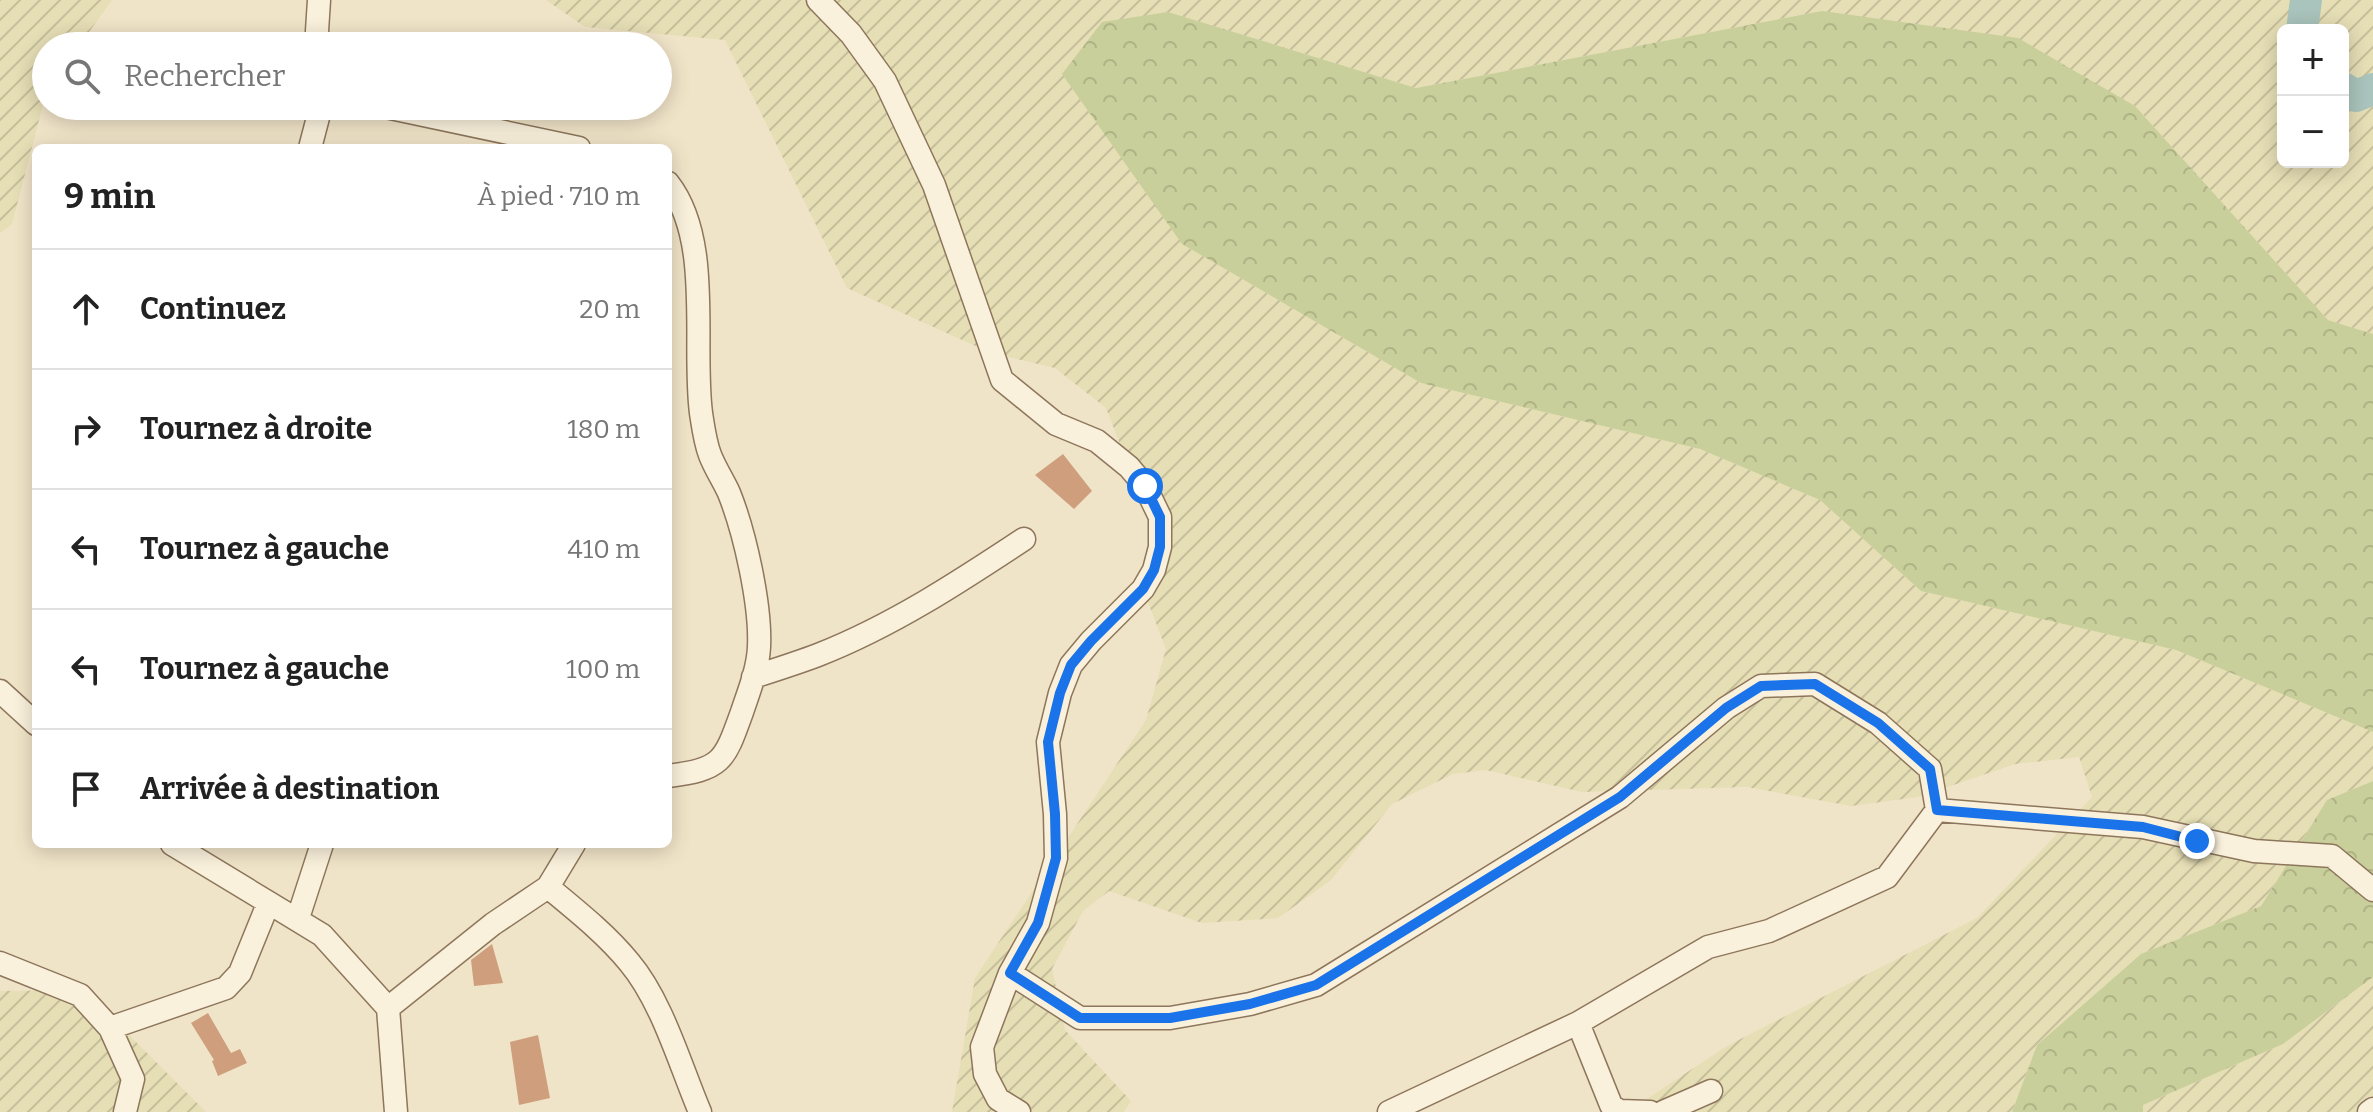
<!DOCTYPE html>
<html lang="fr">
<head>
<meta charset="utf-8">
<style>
  body { margin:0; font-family:Bitter,serif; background:#f6f6f6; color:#222 }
  .controls { position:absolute; right:24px; top:24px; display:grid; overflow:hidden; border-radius:12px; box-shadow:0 4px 20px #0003 }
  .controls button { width:72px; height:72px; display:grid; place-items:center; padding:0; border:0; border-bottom:2px solid #e0e0e0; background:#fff; color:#222; font:40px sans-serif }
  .stop { position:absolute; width:24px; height:24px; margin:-18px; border:6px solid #1a73e8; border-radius:50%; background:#fff }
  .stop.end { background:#1a73e8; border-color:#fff; box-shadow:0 2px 8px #0008 }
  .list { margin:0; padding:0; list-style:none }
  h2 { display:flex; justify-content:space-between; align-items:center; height:104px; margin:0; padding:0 32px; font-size:34px }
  h2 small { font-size:26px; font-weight:400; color:#767676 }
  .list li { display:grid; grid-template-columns:52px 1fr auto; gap:24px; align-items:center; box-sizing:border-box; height:120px; padding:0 32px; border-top:2px solid #e0e0e0 }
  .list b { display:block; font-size:30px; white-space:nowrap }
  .list em { font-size:26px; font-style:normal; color:#767676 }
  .icon { flex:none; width:44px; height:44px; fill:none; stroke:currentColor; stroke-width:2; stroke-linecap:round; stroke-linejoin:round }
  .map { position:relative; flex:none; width:2373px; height:1112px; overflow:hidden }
  .search { position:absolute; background:#fff; box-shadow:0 4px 20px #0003; left:32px; top:32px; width:640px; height:88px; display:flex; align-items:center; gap:20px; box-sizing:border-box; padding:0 28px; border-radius:44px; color:#767676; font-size:30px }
  .panel { position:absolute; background:#fff; box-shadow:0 4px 20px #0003; left:32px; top:144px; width:640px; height:704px; border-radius:12px }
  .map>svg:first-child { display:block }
</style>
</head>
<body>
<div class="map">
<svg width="2373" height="1112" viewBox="0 0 2373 1112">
  <defs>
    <pattern id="farmland-furrows" width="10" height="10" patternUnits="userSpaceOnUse" patternTransform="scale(2)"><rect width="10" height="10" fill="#e6deb5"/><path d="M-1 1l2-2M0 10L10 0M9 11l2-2" fill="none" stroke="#c6bf9b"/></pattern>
    <pattern id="forest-crowns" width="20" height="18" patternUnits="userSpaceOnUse" patternTransform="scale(2)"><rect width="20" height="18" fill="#c9cf9b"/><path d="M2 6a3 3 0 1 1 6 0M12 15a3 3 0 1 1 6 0" fill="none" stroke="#aeb285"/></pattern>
  </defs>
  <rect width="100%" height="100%" fill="#f0e4c8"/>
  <path fill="url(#farmland-furrows)" fill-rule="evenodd" d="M0,0h112l-33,46h-33v47l-34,131 -12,9z
    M546,0h1827v334l-45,-14 -193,-214 -313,-95 -406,77 -249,-76 15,232 239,139 279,66 120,51 101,91 255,59 197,82v49l-46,19 -66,106 -120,48 -104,91 -25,67h-385l100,-66 250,-128 115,-121 -13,-40 -64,7 -97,33 -67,9 -104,-19 -165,5 -96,-22 -33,4 -61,30 -61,76 -53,38 -76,5 -93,-32 -26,20 -31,58 13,61 66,71 -7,11h-172l23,-134 171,-258 20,-71 -23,-60 17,-42 -54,-139 -51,-40 -64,-15 -144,-65 -122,-248 -140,-13zM2283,30h60v132h-60z
    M2373,977v135h-230v-7l140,-61z
    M88,990l33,37 85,85h-206v-121z"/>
  <path fill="url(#forest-crowns)" d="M1822,11l196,27 117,68 193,214 45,14v398l-197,-82 -255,-59 -101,-91 -120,-51 -279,-66 -239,-139 -120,-170 40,-52 66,-10 248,76z
    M2373,781v196l-90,67 -140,61v7h-131l25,-67 104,-91 120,-48 66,-106z"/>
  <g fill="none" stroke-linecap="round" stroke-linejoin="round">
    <path stroke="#a9c4bc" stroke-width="32" d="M2302,30l4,-30
      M2343,88l13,8 17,-7"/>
  </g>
  <path fill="#cf9f7d" d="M1063,454l29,37 -18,18 -39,-34z
    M492,944l11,39 -29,3 -3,-26z
    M208,1013l23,40 9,-4 7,14 -29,13 -6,-15 2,-1 -23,-37z
    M538,1035l12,63 -31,7 -9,-63z"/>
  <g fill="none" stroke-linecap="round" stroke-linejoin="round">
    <defs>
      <path id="minor" d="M818,0l33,34 34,47 49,104 68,195 54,44 41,17 32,26 16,19 15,31v30l-6,23 -11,19 -52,52 -20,24 -11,28 -12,49 7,72 1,44 -18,65 -28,50 -28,74 3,27 13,25 21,13
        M319,46l-2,-15 2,-31
        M381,106l198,42
        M310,148l11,-42
        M668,183c45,57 24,161 33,230 2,13 4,29 9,42 5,13 13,25 19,38 16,40 32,112 30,154 -1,22 -10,44 -17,65 -18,50 -20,57 -74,64
        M753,677c22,-7 44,-14 65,-22 74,-29 141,-73 206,-116
        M0,691l36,33
        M1937,810l206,17 111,24 78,5 41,34
        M172,844l150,91 66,73 8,104
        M548,887c29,24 58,47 81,75 33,39 51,103 71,150
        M298,918l24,-74
        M0,963l80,32 30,33 23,51 -8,33
        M1010,973l70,45h90l80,-14 66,-19 304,-188 106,-89 35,-22 54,-2 63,39 52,46 7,41 -50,67 -118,54 -61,16 -130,76 -189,89
        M388,1008l105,-84 55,-37 26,-43
        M1578,1023l33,82 8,6 31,1
        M110,1028l116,-40 14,-15 28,-69
        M1663,1112l48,-21
        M2369,1112l4,-3"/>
    </defs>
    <use href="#minor" stroke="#8d765c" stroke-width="25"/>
    <use href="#minor" stroke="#faf1dc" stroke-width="22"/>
  </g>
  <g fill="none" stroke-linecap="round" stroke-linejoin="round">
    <path stroke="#1a73e8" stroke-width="10" d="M1145,486l15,31v30l-6,23 -11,19 -52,52 -20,24 -11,28 -12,49 7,72 1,44 -18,65 -28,50 70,45h90l80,-14 66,-19 304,-188 106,-89 35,-22 54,-2 63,39 52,46 7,41 206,17 54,14"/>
  </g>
</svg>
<div class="controls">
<button>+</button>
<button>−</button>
</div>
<div class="stop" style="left:1145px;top:486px"></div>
<div class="stop end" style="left:2197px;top:841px"></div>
<div class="search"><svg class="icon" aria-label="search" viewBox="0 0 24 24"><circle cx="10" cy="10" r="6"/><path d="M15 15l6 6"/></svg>Rechercher</div>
<section class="panel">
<h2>9 min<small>À pied · 710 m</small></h2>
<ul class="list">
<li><svg class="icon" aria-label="ahead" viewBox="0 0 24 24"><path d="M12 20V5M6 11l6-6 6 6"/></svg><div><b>Continuez</b></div><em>20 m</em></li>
<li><svg class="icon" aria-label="right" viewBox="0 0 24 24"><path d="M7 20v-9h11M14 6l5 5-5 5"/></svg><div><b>Tournez à droite</b></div><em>180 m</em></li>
<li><svg class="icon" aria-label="left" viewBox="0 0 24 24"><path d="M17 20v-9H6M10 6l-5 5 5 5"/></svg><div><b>Tournez à gauche</b></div><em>410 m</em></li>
<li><svg class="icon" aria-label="left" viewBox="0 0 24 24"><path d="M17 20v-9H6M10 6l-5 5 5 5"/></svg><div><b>Tournez à gauche</b></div><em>100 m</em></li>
<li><svg class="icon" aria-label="arrive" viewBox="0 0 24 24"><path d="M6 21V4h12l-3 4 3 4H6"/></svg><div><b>Arrivée à destination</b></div></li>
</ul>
</section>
</div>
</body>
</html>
